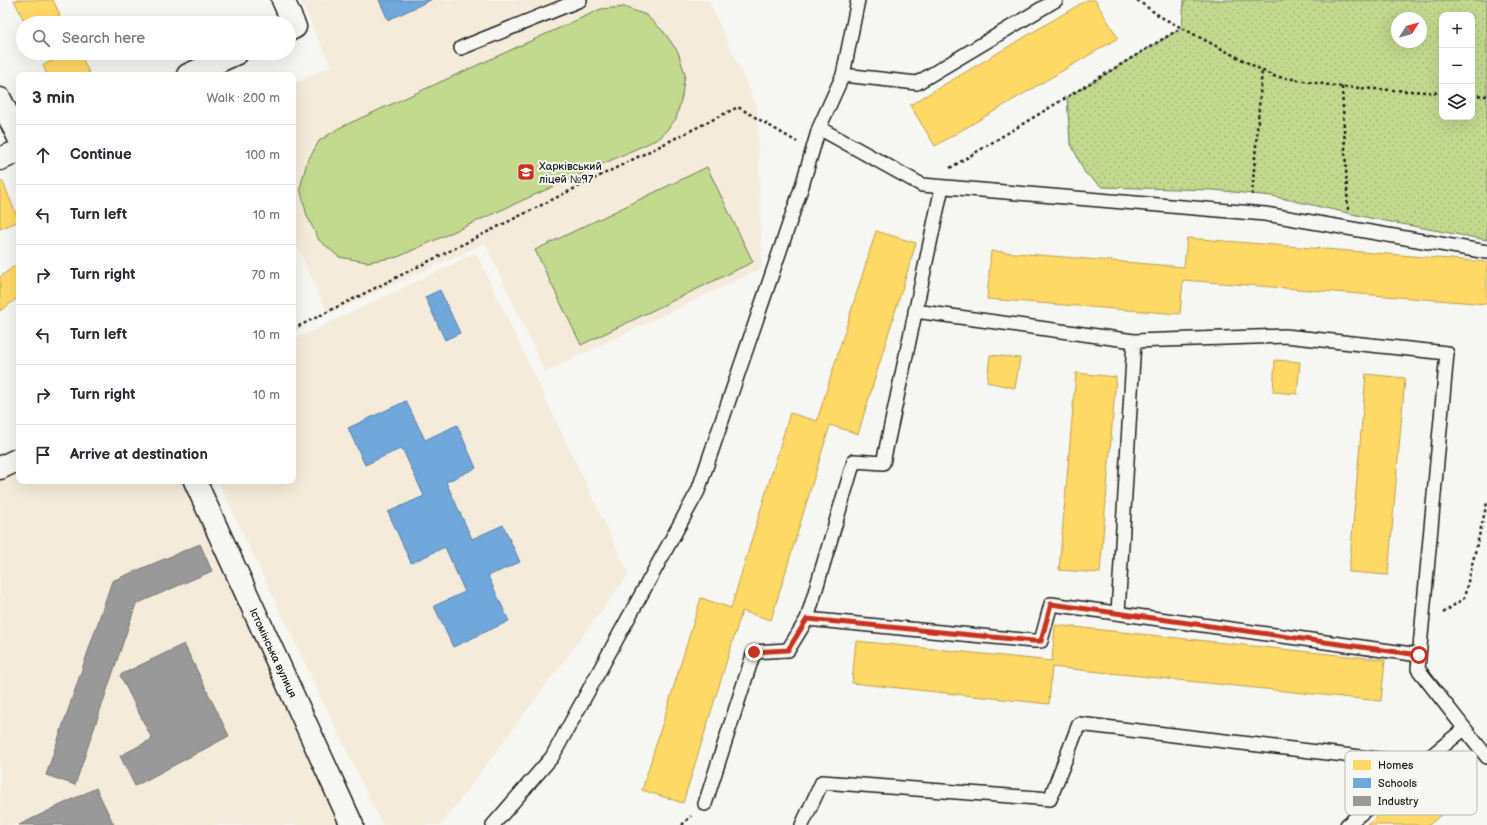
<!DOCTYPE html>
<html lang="en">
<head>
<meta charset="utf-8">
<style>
  body { margin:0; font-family:"Balsamiq Sans",sans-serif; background:#f7f7f7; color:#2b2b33 }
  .controls { position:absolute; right:12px; top:12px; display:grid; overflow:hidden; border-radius:8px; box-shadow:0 4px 16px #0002 }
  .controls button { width:36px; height:36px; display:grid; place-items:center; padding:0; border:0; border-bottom:1px solid #e1e1e2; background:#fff; color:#2b2b33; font:20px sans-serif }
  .compass { position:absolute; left:1391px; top:12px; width:36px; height:36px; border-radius:50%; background:#fff; box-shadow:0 4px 16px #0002; rotate:53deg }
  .stop { position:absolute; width:12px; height:12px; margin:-9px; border:3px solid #c8321e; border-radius:50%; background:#fff }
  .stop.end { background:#c8321e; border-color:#fff; box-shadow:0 1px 4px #0008 }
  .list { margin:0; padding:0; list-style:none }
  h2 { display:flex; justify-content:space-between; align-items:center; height:52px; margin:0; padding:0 16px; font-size:17px }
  h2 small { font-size:13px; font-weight:400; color:#7c7c81 }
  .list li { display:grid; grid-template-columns:26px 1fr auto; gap:12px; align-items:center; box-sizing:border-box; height:60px; padding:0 16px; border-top:1px solid #e1e1e2 }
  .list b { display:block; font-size:15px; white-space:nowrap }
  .list em { font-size:13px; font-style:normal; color:#7c7c81 }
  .icon { flex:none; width:22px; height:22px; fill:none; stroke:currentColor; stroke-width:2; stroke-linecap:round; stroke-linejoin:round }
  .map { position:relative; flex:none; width:1487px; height:825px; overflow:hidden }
  .search { position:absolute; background:#fff; box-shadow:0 4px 16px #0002; left:16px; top:16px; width:280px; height:44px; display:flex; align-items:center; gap:10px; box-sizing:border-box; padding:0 14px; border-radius:22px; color:#7c7c81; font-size:15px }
  .panel { position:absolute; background:#fff; box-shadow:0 4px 16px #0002; left:16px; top:72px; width:280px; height:412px; border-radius:8px }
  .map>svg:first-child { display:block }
</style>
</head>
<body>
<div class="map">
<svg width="1487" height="825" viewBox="0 0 1487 825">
  <defs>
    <pattern id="garden-dots" width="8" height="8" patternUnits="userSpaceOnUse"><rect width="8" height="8" fill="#c2d98e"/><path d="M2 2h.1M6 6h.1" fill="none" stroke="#a6ba7a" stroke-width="1.8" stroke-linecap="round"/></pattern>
  </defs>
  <rect width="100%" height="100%" fill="#f6f6f2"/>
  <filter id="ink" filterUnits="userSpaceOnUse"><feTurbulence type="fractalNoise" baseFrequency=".025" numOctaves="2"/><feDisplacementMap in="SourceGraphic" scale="8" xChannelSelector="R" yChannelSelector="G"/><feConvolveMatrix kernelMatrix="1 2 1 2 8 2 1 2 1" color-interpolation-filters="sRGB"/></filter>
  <g filter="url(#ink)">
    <path fill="#f5ebdb" d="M300,0h408l49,106 5,162 -217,104 -60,-129 -157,71 -35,-77v-153l38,-18z
      M476,253l153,321 -188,251h-59l-164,-344h75v-141z
      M19,459v22h176l157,344h-352v-357z"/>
    <path fill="#c2d98e" stroke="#6f7a55" d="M624,7l22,8 18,17 14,20 7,22 -3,22 -6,23 -16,19 -262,119 -31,5 -28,-5 -20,-17 -12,-24 -7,-28 7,-26 12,-21 20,-13 262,-119z
      M707,167l46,95 -172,83 -46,-95z"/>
    <path fill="url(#garden-dots)" stroke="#6f7a55" fill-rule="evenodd" d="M1184,0h303v240l-117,-22 -98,-22 -58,-6 -112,-3 -17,-14 -15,-31 -3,-45 115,-69zM1442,15h30v102h-30zM1397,18h24v24h-24z"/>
    <path fill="#ffd966" stroke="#bba050" d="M14,0h39l7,15 -18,8h-17z
      M1087,0h8l23,38 -183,108 -25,-41z
      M70,53h10l10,22h-43l-4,-10z
      M2,180l17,41 -19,8v-48z
      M876,231l40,12 -58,191 -28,-9 -59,195 -29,-9 -59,192 -41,-13 59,-192 30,10 59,-195 27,8z
      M1187,238l300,24v42l-304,-24 -3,34 -193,-15 4,-48 193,16z
      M19,263v34l-19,14v-34z
      M990,355l30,3 -5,30 -28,-6z
      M1275,360l25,2 -3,32 -24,-2z
      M1076,373l40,4 -16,196 -41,-3z
      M1366,374l39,4 -17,197 -39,-3z
      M1055,625l330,35 -4,41 -329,-34 -3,37 -197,-21 4,-42 196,20z
      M1438,765l25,31 -34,29h-62z"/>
    <path fill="#6fa8dc" stroke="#567ea2" d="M379,0h52l-43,20z
      M440,290l20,43 -15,7 -20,-43z
      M406,401l19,39 32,-15 19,43 -30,14 26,57 31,-14 17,37 -32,14 21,45 -56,26 -19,-41 31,-14 -20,-45 -34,16 -23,-51 36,-16 -22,-48 -37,17 -17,-37z"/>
    <path fill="#999" stroke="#747474" d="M200,544l12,27 -76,33 -61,181 -29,-10 66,-194z
      M184,644l45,92 -94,50 -15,-30 32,-17 -32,-64z
      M96,788l18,37h-95z"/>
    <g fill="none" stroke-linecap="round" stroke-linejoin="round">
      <defs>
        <path id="service" d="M461,48l119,-48
          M843,75l74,8 139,-83
          M819,128l103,57 343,29 222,38
          M915,311l219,30 151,-5 162,17 -29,316 69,88
          M1118,613l16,-272
          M807,619l226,22h8l10,-37 368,51
          M705,804l49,-152 34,-2 19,-31 47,-158 29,2 59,-276
          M493,825l59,-68 146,-266 104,-305 17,-58 24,-53 15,-75
          M802,825l20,-43 228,17 29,-75 342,40
          M1347,825l117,-96"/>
        <path id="minor" d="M283,0l12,27 -6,3
          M188,75l49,-22
          M0,99l19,39
          M0,159l19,-8
          M0,468l19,-9
          M195,481l157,344"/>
      </defs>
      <use href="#service" stroke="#1c1c1c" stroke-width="16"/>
      <use href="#minor" stroke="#1c1c1c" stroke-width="25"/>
      <path stroke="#1c1c1c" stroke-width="2.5" stroke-dasharray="3 3" stroke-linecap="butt" d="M1137,0l24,17 112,59 69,11 100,6
        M1342,87l6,123
        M1472,95l15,1
        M950,168l231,-140
        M1252,195l10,-125
        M293,329l445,-222 59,35
        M1443,613l21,-15 23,-95
        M682,825l9,-9"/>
      <use href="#service" stroke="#f6f6f2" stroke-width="13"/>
      <use href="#minor" stroke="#f6f6f2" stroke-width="22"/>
    </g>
  </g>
  <g fill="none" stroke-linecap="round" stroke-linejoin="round" filter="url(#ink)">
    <path stroke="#c8321e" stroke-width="5" d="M754,652l34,-2 19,-31 226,22h8l10,-37 368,51"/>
  </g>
  <defs>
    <symbol id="school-square" viewBox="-11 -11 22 22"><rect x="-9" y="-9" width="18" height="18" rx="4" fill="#c8321e" stroke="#f6f6f2"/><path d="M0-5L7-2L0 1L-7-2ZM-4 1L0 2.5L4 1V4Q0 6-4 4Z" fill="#fff"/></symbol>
  </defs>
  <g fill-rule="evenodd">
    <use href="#school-square" x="516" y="162" width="20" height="20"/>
  </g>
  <g text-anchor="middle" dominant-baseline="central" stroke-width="4" stroke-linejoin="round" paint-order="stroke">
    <g font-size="11" fill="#1c1c1c" stroke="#f6f6f2" text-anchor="start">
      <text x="539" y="166">Харківський<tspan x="539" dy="13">ліцей №97</tspan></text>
    </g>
    <g font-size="11" fill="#1c1c1c" stroke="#f6f6f2">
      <text transform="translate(273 653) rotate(65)">Істомінська вулиця</text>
    </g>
  </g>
  <rect x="1345" y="751" width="132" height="64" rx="6" fill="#f6f6f2" stroke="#b5b5b2" stroke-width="1"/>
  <rect x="1353" y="760" width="18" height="10" fill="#ffd966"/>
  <rect x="1353" y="778" width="18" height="10" fill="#6fa8dc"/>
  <rect x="1353" y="796" width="18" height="10" fill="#999"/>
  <g font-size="11" fill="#1c1c1c">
    <text x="1378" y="769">Homes</text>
    <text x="1378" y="787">Schools</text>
    <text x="1378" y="805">Industry</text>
  </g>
</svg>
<div class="controls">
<button>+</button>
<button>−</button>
<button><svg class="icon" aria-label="layers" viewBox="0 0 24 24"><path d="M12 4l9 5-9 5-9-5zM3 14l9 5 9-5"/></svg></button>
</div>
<svg class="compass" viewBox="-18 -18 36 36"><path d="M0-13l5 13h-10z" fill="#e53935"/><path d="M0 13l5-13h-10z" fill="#7c7c81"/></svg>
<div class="stop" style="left:1419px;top:655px"></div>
<div class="stop end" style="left:754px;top:652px"></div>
<div class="search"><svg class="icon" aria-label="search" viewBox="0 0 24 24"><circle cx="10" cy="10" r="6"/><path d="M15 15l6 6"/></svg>Search here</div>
<section class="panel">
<h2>3 min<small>Walk · 200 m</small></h2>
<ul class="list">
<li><svg class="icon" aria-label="ahead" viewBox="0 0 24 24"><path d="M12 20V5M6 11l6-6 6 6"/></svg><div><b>Continue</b></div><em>100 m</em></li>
<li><svg class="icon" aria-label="left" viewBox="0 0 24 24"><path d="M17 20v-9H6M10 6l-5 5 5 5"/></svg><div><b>Turn left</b></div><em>10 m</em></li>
<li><svg class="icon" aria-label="right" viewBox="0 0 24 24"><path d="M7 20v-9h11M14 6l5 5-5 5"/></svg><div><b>Turn right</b></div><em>70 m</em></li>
<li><svg class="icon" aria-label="left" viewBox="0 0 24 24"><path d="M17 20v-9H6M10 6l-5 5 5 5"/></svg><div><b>Turn left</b></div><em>10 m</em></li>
<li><svg class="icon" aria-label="right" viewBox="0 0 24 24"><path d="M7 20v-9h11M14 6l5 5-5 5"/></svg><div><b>Turn right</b></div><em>10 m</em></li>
<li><svg class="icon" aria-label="arrive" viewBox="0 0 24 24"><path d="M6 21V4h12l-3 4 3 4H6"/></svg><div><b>Arrive at destination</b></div></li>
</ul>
</section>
</div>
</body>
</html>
